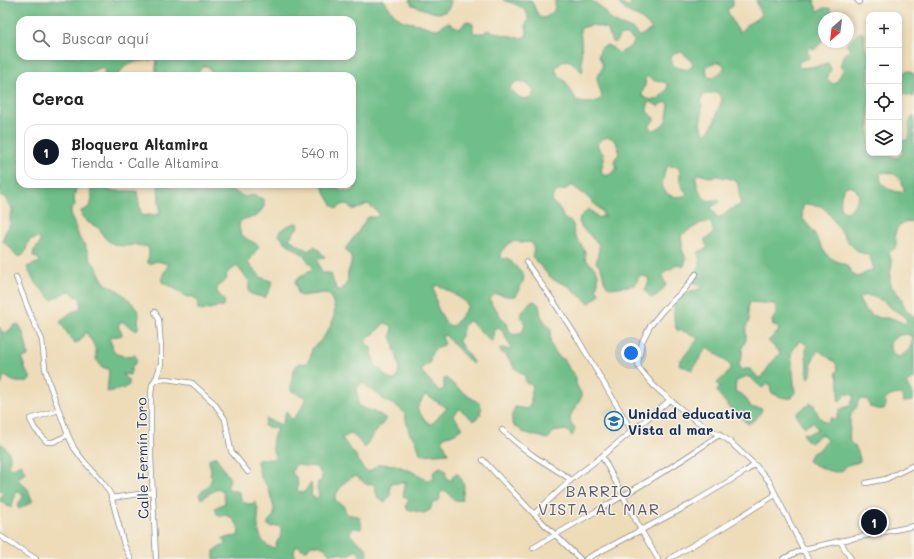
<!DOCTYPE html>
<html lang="es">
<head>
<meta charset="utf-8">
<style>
  body { margin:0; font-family:Mali,sans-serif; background:#f6f6f6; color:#222 }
  .controls { position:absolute; right:12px; top:12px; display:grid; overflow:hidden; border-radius:8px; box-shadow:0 2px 6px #0003 }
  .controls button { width:36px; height:36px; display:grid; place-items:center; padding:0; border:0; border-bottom:1px solid #e0e0e0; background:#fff; color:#222; font:20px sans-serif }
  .compass { position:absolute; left:818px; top:12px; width:36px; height:36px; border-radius:50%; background:#fff; box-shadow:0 2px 6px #0003; rotate:208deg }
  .you { position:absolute; left:631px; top:353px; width:14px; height:14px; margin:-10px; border:3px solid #fff; border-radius:50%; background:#1a73e8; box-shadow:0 0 0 6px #1a73e833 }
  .badge { display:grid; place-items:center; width:26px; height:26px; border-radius:50%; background:#111827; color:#fff; font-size:13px; font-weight:700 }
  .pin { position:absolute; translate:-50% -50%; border:2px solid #fff; box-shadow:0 1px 4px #0006 }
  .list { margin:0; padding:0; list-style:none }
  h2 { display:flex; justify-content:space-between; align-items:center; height:52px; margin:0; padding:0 16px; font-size:17px }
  h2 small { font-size:13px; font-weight:400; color:#767676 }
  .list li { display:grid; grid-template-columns:26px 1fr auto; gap:12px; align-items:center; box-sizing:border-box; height:56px; margin:0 8px 8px; padding:0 8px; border:1px solid #e0e0e0; border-radius:12px }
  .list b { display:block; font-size:15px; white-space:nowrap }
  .list p { margin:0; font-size:13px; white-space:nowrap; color:#767676 }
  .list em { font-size:13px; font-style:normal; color:#767676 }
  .icon { flex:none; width:22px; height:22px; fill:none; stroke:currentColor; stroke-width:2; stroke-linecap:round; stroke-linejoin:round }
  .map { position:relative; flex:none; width:914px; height:559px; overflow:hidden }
  .search { position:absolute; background:#fff; box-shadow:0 2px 6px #0003; left:16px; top:16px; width:340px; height:44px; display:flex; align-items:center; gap:10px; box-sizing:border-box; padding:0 14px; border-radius:12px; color:#767676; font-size:15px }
  .panel { position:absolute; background:#fff; box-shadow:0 2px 6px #0003; left:16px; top:72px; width:340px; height:116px; border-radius:12px }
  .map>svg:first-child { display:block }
</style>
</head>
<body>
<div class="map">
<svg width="914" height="559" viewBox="0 0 914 559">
  <rect width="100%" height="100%" fill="#f7f3e8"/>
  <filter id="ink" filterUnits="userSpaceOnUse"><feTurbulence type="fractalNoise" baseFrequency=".025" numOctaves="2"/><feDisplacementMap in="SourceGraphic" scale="8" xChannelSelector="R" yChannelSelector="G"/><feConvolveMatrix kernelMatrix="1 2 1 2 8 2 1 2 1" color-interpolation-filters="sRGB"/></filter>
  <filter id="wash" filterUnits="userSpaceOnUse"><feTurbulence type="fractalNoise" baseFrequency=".012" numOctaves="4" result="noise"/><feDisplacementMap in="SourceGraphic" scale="16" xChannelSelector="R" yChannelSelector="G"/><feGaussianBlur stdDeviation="0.9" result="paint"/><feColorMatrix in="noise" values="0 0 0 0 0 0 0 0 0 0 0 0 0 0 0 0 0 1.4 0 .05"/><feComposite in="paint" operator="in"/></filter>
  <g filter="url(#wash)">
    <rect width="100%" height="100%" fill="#eedcb9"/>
    <path fill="#e0d2b6" d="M613,405l13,25 -11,5 -13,-23z"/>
    <path fill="#70be89" stroke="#467674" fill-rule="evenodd" d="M0,0h384c5,7 11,18 20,21 6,2 12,2 18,4 7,2 9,4 16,4 14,-12 9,-3 23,-1l5,-7 7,3v9h11l3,-3 17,5 7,1 7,2 7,-1 2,-3c0,-3 -1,-6 -1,-9 1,-4 2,-3 2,-7 0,-11 -16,-15 -25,-18h28l7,15 6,3c9,-4 12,-8 11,-18h36l9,6 12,15 20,8 8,7 12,-7c-4,-4 -8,-8 -12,-11 -7,-4 -17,-7 -21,-15l9,4 3,-1v-3l-3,-3h105v6l-6,4 8,16 5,6 1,-1c7,-9 13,-9 20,-16l-5,-15h59l-1,3 4,8c5,-3 7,-4 13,-2l1,4 -2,5h-6v4l-1,1c0,10 2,20 -9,26l-5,-2 -2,5 3,3 -1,3c-5,2 -9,1 -11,8l3,2 10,-1h5l10,-4h2l3,6 -4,9 1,2 5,4 3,-1 7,-13 -3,-4 3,-9 7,-8 -4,-4 14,-13 4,2 1,14 4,5v100h17l6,4 5,1 4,-3 2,-3 -2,-4 -2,-1v-6l7,-1 3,-2c2,-10 -3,-15 5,-23v107c-7,-1 -10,-1 -15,4 -8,8 0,17 -4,22 -2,2 -4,3 -6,4l3,12 -2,11v10l10,11 6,14 8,7v62l-7,3 1,3 5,9v7l-10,1 -1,-7 -2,-1 -7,1 -7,3 -1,10c-5,3 -10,0 -15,-1l-2,-7 -4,-1 -6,1c-1,10 -3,7 -7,14 -1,3 -2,24 -1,28 1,1 3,3 5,4 2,4 5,10 5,15 -4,3 -8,2 -12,4 -2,1 -4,5 -7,6 -8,4 -26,-6 -33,-10l3,-7 9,-5 7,-9 -6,-6 -11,9 -5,-5 -2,-4 2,-1 3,1 10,-5 -5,-7 -8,5 -3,-3 -6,-10 1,-1 14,-10 3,2c3,9 5,13 13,18l4,-5 4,1 2,-1 3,-9 10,-3 4,-9 -2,-3c-6,-1 -8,3 -12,7l-2,-1c2,-11 1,-18 -2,-28l2,-2 -2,-7 -18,-13c-2,3 -5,8 -6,12 -1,6 1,11 -3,16l-2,-2 -1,-27 2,-3 -8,-6 -9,13 4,39 -3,6c-6,1 -16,-2 -21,-6l-1,-7 -1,-2 -7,5 -11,-10 -5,-2 -4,3 -6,2 -1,10 9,5 8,12h7l3,1c-1,6 -8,12 -14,15 -5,-3 -7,-8 -11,-11 -1,-1 -2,-1 -3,-2 -4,-2 -15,-16 -17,-20l3,-4 -3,-4 9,-8 5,-9 -10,-9 -14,-10 -15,23c-4,-2 -9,-3 -13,-6l1,-3 18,-22c-4,-4 -15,-9 -21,-9 -3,-5 -3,-10 -3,-15 0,-17 3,-18 17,-23 4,-1 6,-3 9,-3l1,-3 -6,-2 -2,-2v-7l7,-9v-4l-2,-10 10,-4 -4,-8 10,-7 -3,-11 -10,1 -20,12 1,7v7l4,10 -2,7h-3l-3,-2 -3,1c-3,5 -6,4 -11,7l-1,6 3,7c-3,5 -9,11 -15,13l-2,-2 -4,-6 4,-9 -1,-3 -6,-3 -3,1 -4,9 -25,3c-10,-6 -3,-17 -14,-25l3,-14 -1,-6 -5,-4 -4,-5 -8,-7 -2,-6 1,-3 4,-5 5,-4 10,9 2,-2 3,1 -2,-6 -17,-16 -12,-9h-3l-5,4 -7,1 -5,4 -1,7 8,7 4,10 7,3 2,2 1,10 9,14 2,3v7l2,3 3,2 7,8 1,3v8l-2,6 4,6 -10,9 -3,-1 -18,-16 -15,-6 -8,-7 -4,-6 -4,-3 -6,-8c2,-4 2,-10 -1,-14 -7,2 -14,-2 -20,0 -3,1 -4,4 -7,7 -3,2 -4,3 -4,8l3,2 5,-1 11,12 5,6 -1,6 -3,3 -3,10c-7,4 -14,-1 -22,-1l-5,5 2,6 5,5 5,9 5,4 2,7 5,5c7,-1 10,-4 11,-11l-5,-9c1,-2 8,-10 10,-13l4,-1 3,2 2,2 2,11 4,6 5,5 1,4 -1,6 1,8 7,11 7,4 4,9 7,8v7l5,9v4l-1,3 -7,11 -3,6 1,7 4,5 -3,7 -6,-6 -13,2 -3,5 -2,2 -26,-7 -5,-5 -3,-1c-4,-7 -2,-12 1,-19l12,2 4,-6v-8l2,-9 -3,-2h-3l-2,-3 1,-3c-3,-4 -8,-7 -12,-11 -3,-4 -4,-8 -8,-11 -3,-2 -5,-4 -7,-7l4,-1 6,2 2,-2 -9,-18 -2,-2 -3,-1c-5,4 -4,7 -3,12l-3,2 -21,-20h-3l-4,6c1,6 -4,9 -4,15l14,20 -1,2 -27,-29 -3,2 1,3 2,3c-3,5 -11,4 -13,10 -2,3 -2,7 -2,10l-7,4 -2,2 1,3 17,19 5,-2v-10l2,-1 15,13 18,12 3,6 -2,2 1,3 -7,7 -14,-12 -7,6 10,13 -10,6 -9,3 -2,3 6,13 -25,2 -3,-2 -5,-14 -5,-5 -3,-9 -2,-11 -7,-7 -14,-7 -7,-7 -9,-5 -2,-3 -2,-2c-5,1 -8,4 -7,10 0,1 1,2 1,3 1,3 0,7 0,10l23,9 5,4 -18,23 -3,6 -13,-15 -10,5 7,10 6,6 6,12 5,5 3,1 10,-8 17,1 17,7 11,7 4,1 3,-1 3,-2 -1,-4c2,-3 4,-5 8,-6l5,4c-1,4 0,7 3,9h3l1,-4 2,-2h3l4,6 2,6 -2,14c-9,2 -11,-3 -15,-9h-4c-3,2 -4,4 -3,8l-2,2 -3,1 -3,2 -2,6 -6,3 -17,-4 -1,-4 3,-6 -6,-3 3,-14 -16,2v13h-2l-3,6 -7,-5 -4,-13 -2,-2 -3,2 -3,-1 -10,-8c-9,1 -17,13 -21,20v4l9,6c2,11 4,8 14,10 3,4 4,8 3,13l-7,-1 -3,2 -1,3 1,3 16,13 1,6 -4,4 -8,-9 -7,5h-3l-7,-2 -8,1c-9,-7 -8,-9 -20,-9l-4,5c-4,0 -6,-1 -8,-4h-3l-2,6 2,7h-82v-8l12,-8 -3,-5 15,-2 1,-6 -2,-6 -5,-6 -6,-3 -3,1 -6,-2 -2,-6 10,-5c-1,-7 0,-12 -7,-15l-17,11 -2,-5c5,-4 12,-9 13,-17l-2,-2 1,-6 -2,-7v-3l4,-2h3l14,22 -3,9c4,3 9,2 13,5l1,7 2,2c4,2 8,3 12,0 2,3 3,6 3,9 1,5 -1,11 0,16 1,9 6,20 16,21l2,-2c0,-5 3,-6 5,-10 0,-3 0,-6 0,-8l-3,-2 -7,1 -3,-2v-3l6,-7v-7l-6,-21 -8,-11 -3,-14 1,-2c6,-2 12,0 18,-1 -5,-12 -5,-18 1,-30l-13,-3 2,-7 16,6 4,-14 6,9 9,-11 5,-12 -15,-6c0,-10 0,-22 9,-28l6,1c2,-3 4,-6 5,-9 1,-3 0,-3 1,-6 2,-4 7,-5 9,-9 12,-15 19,-28 8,-46l-6,-1 -22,3 -3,-2 -3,-13 18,-13 -9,-13 -15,-10 -6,-5 -5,-6c5,-7 10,-9 18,-11l3,2 -10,14 19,12 7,-5 10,11 -8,3 5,13h9l2,8 5,10 4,-1 6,-9c-3,-9 7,-19 2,-27 -2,-2 -4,-4 -5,-5l13,-17 8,-13 3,-2h7l3,-2 -1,-3 -10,-8c-4,1 -8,4 -12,5 -10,2 -3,-12 -20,0 -7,-7 -10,-15 -14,-23l1,-2c11,0 21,9 30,7l2,-3 -3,-4v-108h-117l-2,-4 -3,-1h-3l-2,5h-14v-4l-3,-6c-8,0 -6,4 -11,7 -1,1 -6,2 -6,3 -8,1 -14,-4 -21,-1l-5,-3 -1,4h-8v-9l1,-6 -2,-2c-10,3 -20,1 -29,7 -4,3 -6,7 -9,10h-14l2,-6 -2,-3 -11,4 -3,5h-69v108h57l-3,14 1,7 -4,5v7l3,6 5,14 3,6 3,2 6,16 5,5 6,13 4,5 13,7 13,12 6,8 1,4 -1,7 1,3 -2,6 -14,-9h-3c-2,4 -2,6 1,9l1,4c-5,2 -9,1 -13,3l3,7 1,6c6,6 14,5 22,4l2,6 -5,6 -2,8 -8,-1 7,7v4l-7,4 -15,3 2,-20 -1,-3 -6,-2 -6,-8c1,-12 -4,-17 -10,-27l-6,9 -5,2 -5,-6 -10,-15 10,-9 10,-4 1,-7 -2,-6 -3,1 -5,-6 -5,1 -14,8 -17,-18 -4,-7 -4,-8 13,-5 -1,-3 -6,-3 1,-6 2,-2 4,-5v-4l-3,-2 -2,2h-4c-7,7 -2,15 -12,18 -4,-2 -4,-4 -7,-7 -3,-5 -6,-4 -9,-10l2,-7 2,-3 3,-6v-7l2,-6v-3c-2,-2 -4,-3 -5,-6 -2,-4 -2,-6 -7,-6zM20,20h332v36h-332zM592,25l13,3 3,2 3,10 2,3 3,-1 3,-6c6,-3 11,1 16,5 -3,5 -11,11 -17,12l-5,-5 -6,-3 -6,3c-1,3 -3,6 -2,9 1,3 3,4 3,6 1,5 -1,10 -5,13v3l5,18c-5,7 -17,7 -25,4l-12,-20 -7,-6 -3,-6c13,-15 15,-8 27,3l1,-3 -1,-3 -1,-28 -1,-8 1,-2zM681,52c5,3 11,8 12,14l-6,4c-10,-4 -14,0 -16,-13 2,-4 5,-4 10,-5zM718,62c15,4 -1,14 -8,16l-3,-4 -1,-6 3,-3zM647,76l8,5 9,1 4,3 -1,5 -10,10 -10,-1 -5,-3c0,-6 5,-11 3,-17zM518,81c5,0 14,5 16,10l-2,7 -3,1 -9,-1 -10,-9 1,-4zM716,92l3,2 3,6 -5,12 -1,6 -6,12 -3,3h-3l-4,-9 2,-10 -1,-13 2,-6zM651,102l7,4 6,-3 3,-1 2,3 -2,13 -3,6 -9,6h-2l-4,-3c1,-4 5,-5 6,-9l-8,-6v-4l2,-5zM609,137c8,3 9,9 10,17l-4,5 -1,3 3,6c-4,4 -8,9 -14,7 -4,-8 1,-9 1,-16 1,-6 -6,-9 -7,-15l5,-5zM668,166c18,-1 9,10 13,19 1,4 4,4 6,9 -5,5 -20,3 -23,-4 -3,-5 -1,-10 0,-15 1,-4 1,-6 4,-9zM882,172c3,1 7,0 10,1 7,3 11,10 12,17l-2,2c-8,1 -16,-5 -21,-10l-1,-7zM699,174l10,3 8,-1 11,2 9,4c2,4 1,6 2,10 0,6 3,7 1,13l-10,5 -7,6 -6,2 -6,-11 6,-3 3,-2 -2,-3 -9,2c-9,-3 -13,-17 -13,-25zM848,186l7,2 4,7c-2,5 -9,21 -16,16 -4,-2 -2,-18 0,-21 2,-3 2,-3 5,-4zM807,204l14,2 6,5 22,32 10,9 7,2 3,2 3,6 1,7 -15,8 -3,-1 -9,-11 -12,-5 -6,-4 -4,-5 -11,-20 -10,-12 -1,-7 1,-6zM437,285l15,8 15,11v4l-12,16 -3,2 -3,-1 -3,-2 -9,-16 -3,-20zM867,295l17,6 4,5 16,10 2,3 1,3 -2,2 -11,-5 -8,-1h-7l-7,-3 -8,-6 -2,-4 -3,-5 1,-2 2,-2zM750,302l25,2 1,10 -4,7 1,4 6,3 -1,4 -10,9c4,5 9,7 12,12l-11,13 -5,8 -3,3 -3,1c-3,-4 -6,-10 -12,-9 -2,0 -4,1 -6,1l-1,-6 3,-9v-7l4,-8v-13l3,-6 -1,-13zM386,323l6,3 -1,11 3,6v7l3,7 2,10v4l-3,9h-4l-6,-3 -4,-6 -7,-7 -1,-3 -3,-13 -5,-4v-4c6,-5 12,-9 17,-16zM906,334l7,3c-1,9 -6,17 -14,20l-4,-1 -2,-3 -3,-5v-4l1,-3 8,-6zM426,395l21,13 -14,15 -3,1 -5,-4 -8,-11 7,-13zM296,464l10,3 6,-1 4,1 6,8v3l-1,3 -3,1 -1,7 2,7 -2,2 -6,-2 1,-7 -1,-6c-5,4 -5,14 -14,7 1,-9 2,-11 -5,-17l2,-6z
      M409,0h42c-1,3 -1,7 -3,9 -8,10 -27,-2 -36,-4z
      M908,71l6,3v23l-15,-5v-18z
      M89,184h19l-1,4 2,3h28l4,25 19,-2 -2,-30h39l3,4c10,2 21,0 31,2 5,2 9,6 15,7 5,-4 13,0 18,3v7l-8,10c-7,1 -18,1 -17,10 1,4 1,6 4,9 4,4 11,6 16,10l-11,17 13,14 12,5 -8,16 -14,-4 -2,-3v-10l-12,-15 -11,8 1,5c-3,3 -9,6 -10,10 -1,7 11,8 6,18 -8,0 -14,2 -22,4l-3,-2 -1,-9c-3,-3 -5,-4 -9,-3l-6,-3 -5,-4 -15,-8c-2,-7 5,-11 6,-18 -11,-2 -7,-5 -19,0l-2,-3c2,-5 3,-9 1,-14 -5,-2 -9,0 -13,-3 -13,5 -31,0 -35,-15 -7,-5 -20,-8 -19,-18 14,-4 12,-16 8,-27z
      M15,325h4c4,4 9,25 9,31l-3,1 -3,2 4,12 4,5v4c-5,3 -14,3 -19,0 -2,-1 -4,-3 -6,-4l-2,2 -1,6 -2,1v-58l1,4 4,2c5,-2 6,-6 10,-8z
      M0,444h2c6,6 11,12 6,21l3,4 10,-5 4,9 -8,6 11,10 2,7 2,3v3l-13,7 -2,-2 7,-12 -7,-5 -6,18 -11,-7v-2l3,-6 -3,-3z"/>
  </g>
  <g filter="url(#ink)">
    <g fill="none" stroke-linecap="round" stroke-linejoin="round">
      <defs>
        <path id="minor" d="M857,0l2,2
          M526,262l26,37 24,37 56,95
          M696,274l-11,15 -22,21 -13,16 -8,16 -4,21 1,5 4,5 11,13 16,14 25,20 33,20 29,27 12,14 39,78
          M16,277l15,39 11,24 3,28 4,15 19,52 6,13 9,12 21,24 7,11 13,50 7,14
          M155,312l4,8 2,28v16l-4,12 -5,9 -1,10v62l5,102
          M155,380l12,-1 25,4 22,20 11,16 6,32 17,21
          M59,410l-29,9 5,10 12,13h6l15,-7
          M502,430c10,9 20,18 32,26 12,8 25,15 37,24
          M602,456l39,74 17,29
          M483,460l51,54 46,45
          M866,483l20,-4 28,-14
          M111,498l42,-6
          M534,514l37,-34 31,-24 30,-25 38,-31
          M0,536l36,23
          M840,541l11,18
          M533,548c63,-38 128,-71 187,-114
          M586,559l105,-55 55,-33 8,-6
          M669,559l55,-32 51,-32
          M783,559l21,-10 36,-8 74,-15"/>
      </defs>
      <use href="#minor" stroke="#84868c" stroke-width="6"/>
      <use href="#minor" stroke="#fff" stroke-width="4.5"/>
    </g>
  </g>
  <defs>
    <symbol id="school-ring" viewBox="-11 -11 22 22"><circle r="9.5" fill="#f7f3e8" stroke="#1f6fb2" stroke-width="1.5"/><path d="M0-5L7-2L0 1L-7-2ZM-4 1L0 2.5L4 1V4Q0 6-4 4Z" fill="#1f6fb2"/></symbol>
  </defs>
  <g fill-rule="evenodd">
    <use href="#school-ring" x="603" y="410" width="22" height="22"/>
  </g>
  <g text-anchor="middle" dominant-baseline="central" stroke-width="3" stroke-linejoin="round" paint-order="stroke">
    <g font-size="14" font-weight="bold" fill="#1b2f5e" stroke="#f7f3e8" text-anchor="start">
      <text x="628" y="413">Unidad educativa<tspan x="628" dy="16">Vista al mar</tspan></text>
    </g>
    <g font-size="14" fill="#1b2f5e" stroke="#f7f3e8">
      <text transform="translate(142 458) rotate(-91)">Calle Fermín Toro</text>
    </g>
    <g font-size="16" letter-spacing="1" fill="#5d5b70" stroke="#f7f3e8">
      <text x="599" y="490">BARRIO<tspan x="599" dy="18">VISTA AL MAR</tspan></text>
    </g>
  </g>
</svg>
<div class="controls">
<button>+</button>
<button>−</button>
<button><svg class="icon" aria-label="locate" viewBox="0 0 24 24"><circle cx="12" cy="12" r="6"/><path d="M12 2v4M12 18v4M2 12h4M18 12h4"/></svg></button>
<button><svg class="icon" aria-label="layers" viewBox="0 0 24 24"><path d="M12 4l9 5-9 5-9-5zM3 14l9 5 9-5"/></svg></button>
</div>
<svg class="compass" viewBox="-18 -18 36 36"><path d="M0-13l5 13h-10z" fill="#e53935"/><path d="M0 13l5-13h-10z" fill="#767676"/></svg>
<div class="you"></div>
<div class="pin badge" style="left:874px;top:522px">1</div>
<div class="search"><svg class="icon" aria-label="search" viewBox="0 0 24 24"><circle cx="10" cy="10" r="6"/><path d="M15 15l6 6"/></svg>Buscar aquí</div>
<section class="panel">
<h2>Cerca<small></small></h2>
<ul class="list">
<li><span class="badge">1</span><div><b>Bloquera Altamira</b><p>Tienda · Calle Altamira</p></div><em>540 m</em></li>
</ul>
</section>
</div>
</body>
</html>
